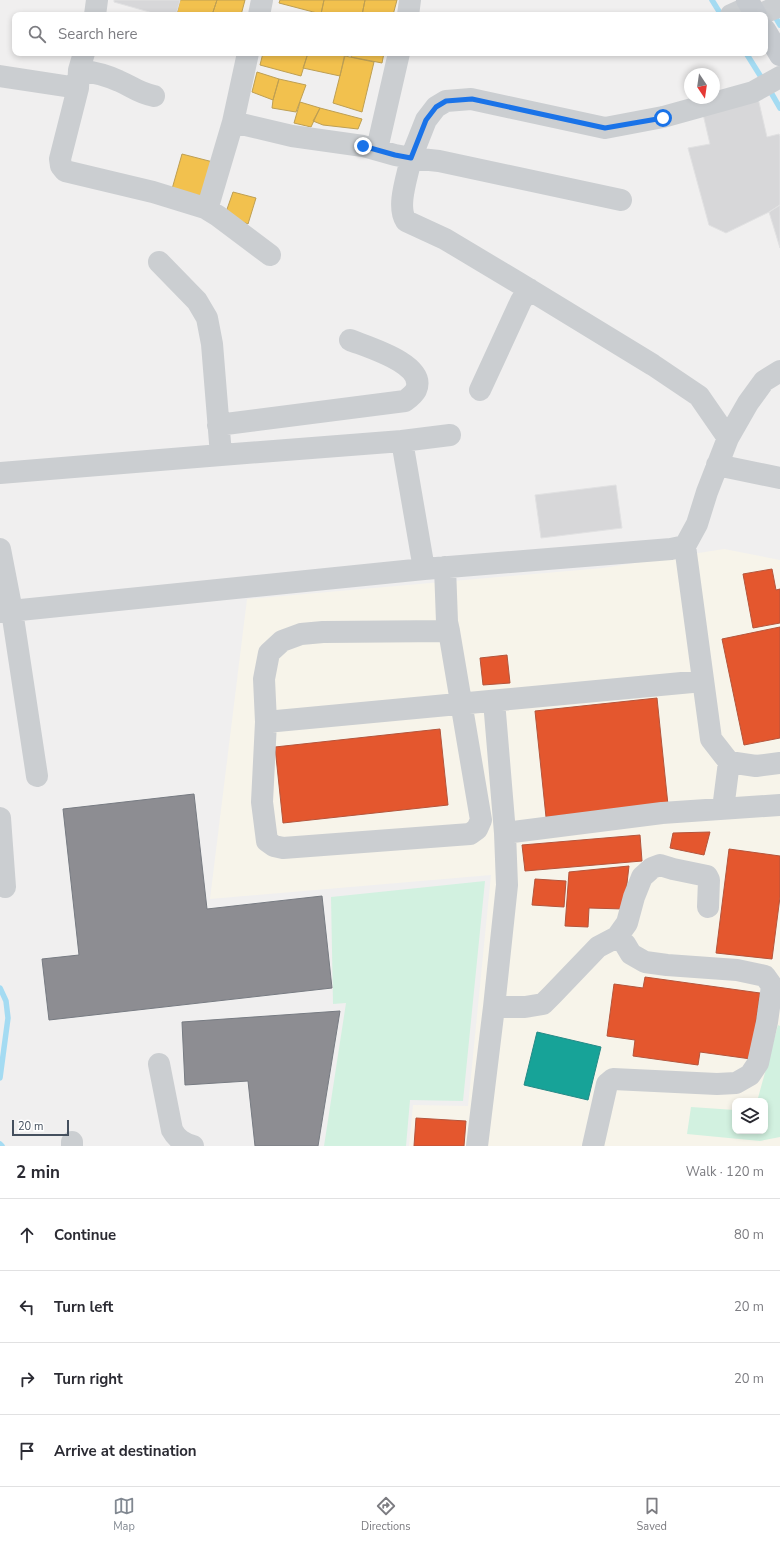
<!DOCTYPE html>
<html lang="en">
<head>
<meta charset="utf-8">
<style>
  body { margin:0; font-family:"Nunito Sans",sans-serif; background:#f7f7f7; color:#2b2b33 }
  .controls { position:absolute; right:12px; bottom:12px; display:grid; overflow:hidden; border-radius:8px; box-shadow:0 2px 6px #0003 }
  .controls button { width:36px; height:36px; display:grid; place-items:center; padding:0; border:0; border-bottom:1px solid #e1e1e2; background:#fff; color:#2b2b33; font:20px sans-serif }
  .compass { position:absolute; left:684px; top:68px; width:36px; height:36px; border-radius:50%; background:#fff; box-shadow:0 2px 6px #0003; rotate:167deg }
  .scale { position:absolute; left:12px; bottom:10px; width:57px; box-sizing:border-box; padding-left:4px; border:2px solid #45505e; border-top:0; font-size:11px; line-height:14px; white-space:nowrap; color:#45505e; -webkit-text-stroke:3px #fff; paint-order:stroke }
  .stop { position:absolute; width:12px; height:12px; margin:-9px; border:3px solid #1a73e8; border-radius:50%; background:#fff }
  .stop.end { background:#1a73e8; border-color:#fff; box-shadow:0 1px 4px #0008 }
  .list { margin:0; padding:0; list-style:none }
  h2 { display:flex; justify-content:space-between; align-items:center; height:52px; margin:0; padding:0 16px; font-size:17px }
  h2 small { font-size:13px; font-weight:400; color:#7c7c81 }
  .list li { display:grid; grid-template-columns:26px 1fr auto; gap:12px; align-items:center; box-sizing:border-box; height:72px; padding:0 16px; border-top:1px solid #e1e1e2 }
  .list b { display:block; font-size:15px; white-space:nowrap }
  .list em { font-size:13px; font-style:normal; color:#7c7c81 }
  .icon { flex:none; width:22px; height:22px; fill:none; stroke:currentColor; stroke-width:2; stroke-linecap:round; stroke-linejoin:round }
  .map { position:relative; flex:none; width:780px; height:1146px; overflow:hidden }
  .search { position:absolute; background:#fff; box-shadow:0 2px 6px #0003; left:12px; right:12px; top:12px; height:44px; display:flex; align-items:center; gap:10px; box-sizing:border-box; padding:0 14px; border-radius:8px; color:#7c7c81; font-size:15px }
  .sheet { height:340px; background:#fff }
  nav { display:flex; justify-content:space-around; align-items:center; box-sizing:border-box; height:56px; border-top:1px solid #e1e1e2; background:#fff; font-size:11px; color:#7c7c81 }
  nav a { display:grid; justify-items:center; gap:2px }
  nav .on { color:#818891 }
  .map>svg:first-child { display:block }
</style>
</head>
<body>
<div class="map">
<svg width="780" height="1146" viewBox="0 0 780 1146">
  <rect width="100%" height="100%" fill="#f0efef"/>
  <path fill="#f7f4ea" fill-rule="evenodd" d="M724,549l56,11v586h-371l4,-41 55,1 23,-231 -281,24 37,-300 356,-31zM735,1101h30v30h-30z"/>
  <path fill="#d2f1e0" d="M485,881l-22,220 -53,-1 -4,46h-82l22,-143 -13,1 -2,-107z
    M778,1025l2,1v111l-20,4 -73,-7 4,-27 44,3v21h30v-30h-12l5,-3z"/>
  <path fill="#f2c14e" stroke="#be9f53" d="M180,0h37l-5,15h-27l-8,-3z
    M217,0h28l-4,15h-29z
    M280,0h44l-3,14 -42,-11z
    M324,0h41l-3,15 -41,-1z
    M365,0h32l-4,15h-31z
    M263,53h45l-7,23 -41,-11z
    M308,53h37l-5,23 -37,-8z
    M352,53h32l-2,10 -31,-6z
    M345,56l29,6 -12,50 -29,-9z
    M257,72l22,7 -6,21 -21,-8z
    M279,79l27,6 -10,27 -24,-4 1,-8z
    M300,102l20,6 -9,19 -17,-4z
    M320,108l42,11 -4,10 -35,-4 -10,-4z
    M182,154l31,8 -12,34 -29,-7z
    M233,192l23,6 -8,26 -23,-9z"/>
  <path fill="#e4572e" stroke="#b4553c" d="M772,569l4,21 4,-1v34l-27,5 -10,-54z
    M780,627v111l-36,7 -22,-106z
    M507,655l3,28 -27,2 -3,-27z
    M657,698l11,107 -122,12 -11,-106z
    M440,729l8,76 -165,18 -8,-76z
    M710,832l-6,23 -34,-7 3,-15z
    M640,835l2,26 -117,10 -3,-26z
    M729,849l51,7v41l-8,62 -56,-6z
    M629,866l-5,43 -35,-1 -1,19 -23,-1 4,-54z
    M535,879l31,2 -2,26 -32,-2z
    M645,977l115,16 -9,66 -51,-7 -2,13 -65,-9 2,-16 -28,-4 7,-52 29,4z
    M416,1118l50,3 -2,25h-50z"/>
  <path fill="#17a398" stroke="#258a87" d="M537,1032l64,15 -13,53 -64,-15z"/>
  <path fill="#8d8d92" stroke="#777b82" d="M194,794l13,115 115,-13 10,92 -283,32 -7,-61 37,-4 -16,-146z
    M340,1011l-22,135h-63l-7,-65 -63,4 -3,-63z"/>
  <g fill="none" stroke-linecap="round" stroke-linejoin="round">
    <path stroke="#a4dbf2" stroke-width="5.5" d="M712,0l8,13
      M773,13l7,12
      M746,53l15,24
      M769,89l11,19
      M0,988l6,13 2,17 -8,60
      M0,1144l2,2"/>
  </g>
  <path fill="#d7d7d9" stroke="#e1e1e2" d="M114,0h66l-4,15h-16l-46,-13z
    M758,98l9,39 12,-3 1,2v69l-11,7 -43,21 -17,-8 -21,-77 22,-4 -7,-30z
    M780,205v43l-11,-36z
    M616,485l6,43 -81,10 -6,-43z"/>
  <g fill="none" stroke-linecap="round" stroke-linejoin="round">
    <path stroke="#cbced1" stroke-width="22" d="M95,15l2,-15
      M259,15l3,-15
      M408,15l2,-15
      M731,15l20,-9
      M758,15l22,-9
      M84,53l-5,17 -1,18 -18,71 1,7 4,5 88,21 52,16 4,-5 24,-81
      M248,53l-15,69 59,14 71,10 32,9 16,3c-3,17 -15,48 -5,63l39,18 72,43 136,83 46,31 29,42
      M79,70c15,2 27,5 40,11 14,6 19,12 35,15
      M0,76l78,12
      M377,149l22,-96
      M621,200l-182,-39 -28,-3 15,-38 10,-13 10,-6 25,-2 134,29 58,-11 90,-25 27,-15
      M205,208l13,8 52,39
      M480,390l41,-89 8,-12
      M218,425l187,-24c4,-3 9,-7 11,-11 11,-26 -49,-43 -66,-50
      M402,441l48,-6
      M221,455l181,-14 22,128
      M717,465l63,13
      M0,473l221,-18 -9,-111 -5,-26 -10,-17 -38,-39
      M685,546l26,193 18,23 27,4 24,-3
      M0,549l12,62 25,165
      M445,567l2,55 2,9 32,189 -4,9 -7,5 -187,14 -9,-2 -7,-5 -5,-39 4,-80 -2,-43 5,-26 13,-12 19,-7 22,-2 126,-1
      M0,612l424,-43 247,-20 14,-3 12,-22 10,-32 21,-54 20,-35 16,-22 16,-10
      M266,722l437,-41
      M723,809l6,-47
      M0,818l5,69
      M505,833l157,-20 118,-8
      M494,1007h31l18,-3 9,-9 46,-48 19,-10 10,-14 7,-26 8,-20 10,-9 8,-3 13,4 34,7 2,4 -1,27
      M159,1064l13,66c5,9 11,13 21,16
      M72,1142v4
      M477,1146l17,-139 13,-122 -2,-52 -11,-132
      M593,1146l14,-62 6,-5 104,5 19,-1 14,-8 8,-12 9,-41 5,-36 -7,-10 -28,-6 -70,-5 -22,-3 -14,-8 -6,-10 -8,-7"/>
    <path stroke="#c6cacf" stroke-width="22" d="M747,0l9,15
      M765,30l15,25"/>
  </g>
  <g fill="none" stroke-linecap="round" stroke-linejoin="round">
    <path stroke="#1a73e8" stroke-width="5" d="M363,146l32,9 16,3 15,-38 10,-13 10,-6 26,-2 133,29 58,-10"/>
  </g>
</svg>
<div class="controls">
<button><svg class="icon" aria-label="layers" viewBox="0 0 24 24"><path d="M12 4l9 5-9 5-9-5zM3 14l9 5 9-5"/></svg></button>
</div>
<svg class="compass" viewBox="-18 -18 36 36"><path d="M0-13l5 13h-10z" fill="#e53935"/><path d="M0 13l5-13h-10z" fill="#7c7c81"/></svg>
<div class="scale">20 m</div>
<div class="stop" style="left:663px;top:118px"></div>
<div class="stop end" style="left:363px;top:146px"></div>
<div class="search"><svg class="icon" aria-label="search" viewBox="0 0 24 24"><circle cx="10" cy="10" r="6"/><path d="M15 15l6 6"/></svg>Search here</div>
</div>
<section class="sheet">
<h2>2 min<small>Walk · 120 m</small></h2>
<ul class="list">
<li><svg class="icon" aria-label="ahead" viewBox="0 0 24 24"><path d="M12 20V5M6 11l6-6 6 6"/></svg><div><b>Continue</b></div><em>80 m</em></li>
<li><svg class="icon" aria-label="left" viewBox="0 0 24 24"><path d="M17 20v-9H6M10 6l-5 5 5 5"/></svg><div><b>Turn left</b></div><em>20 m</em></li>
<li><svg class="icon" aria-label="right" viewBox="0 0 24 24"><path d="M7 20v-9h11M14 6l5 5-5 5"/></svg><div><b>Turn right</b></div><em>20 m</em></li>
<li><svg class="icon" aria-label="arrive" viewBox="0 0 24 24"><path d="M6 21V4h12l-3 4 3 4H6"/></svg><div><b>Arrive at destination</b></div></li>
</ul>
</section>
<nav>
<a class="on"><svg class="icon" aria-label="map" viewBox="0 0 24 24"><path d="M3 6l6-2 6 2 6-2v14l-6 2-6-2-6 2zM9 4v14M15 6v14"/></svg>Map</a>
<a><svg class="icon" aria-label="directions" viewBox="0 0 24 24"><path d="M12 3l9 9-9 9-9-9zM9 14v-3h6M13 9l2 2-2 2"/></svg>Directions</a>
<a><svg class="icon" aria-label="saved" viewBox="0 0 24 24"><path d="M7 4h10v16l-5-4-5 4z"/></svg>Saved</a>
</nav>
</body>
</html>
